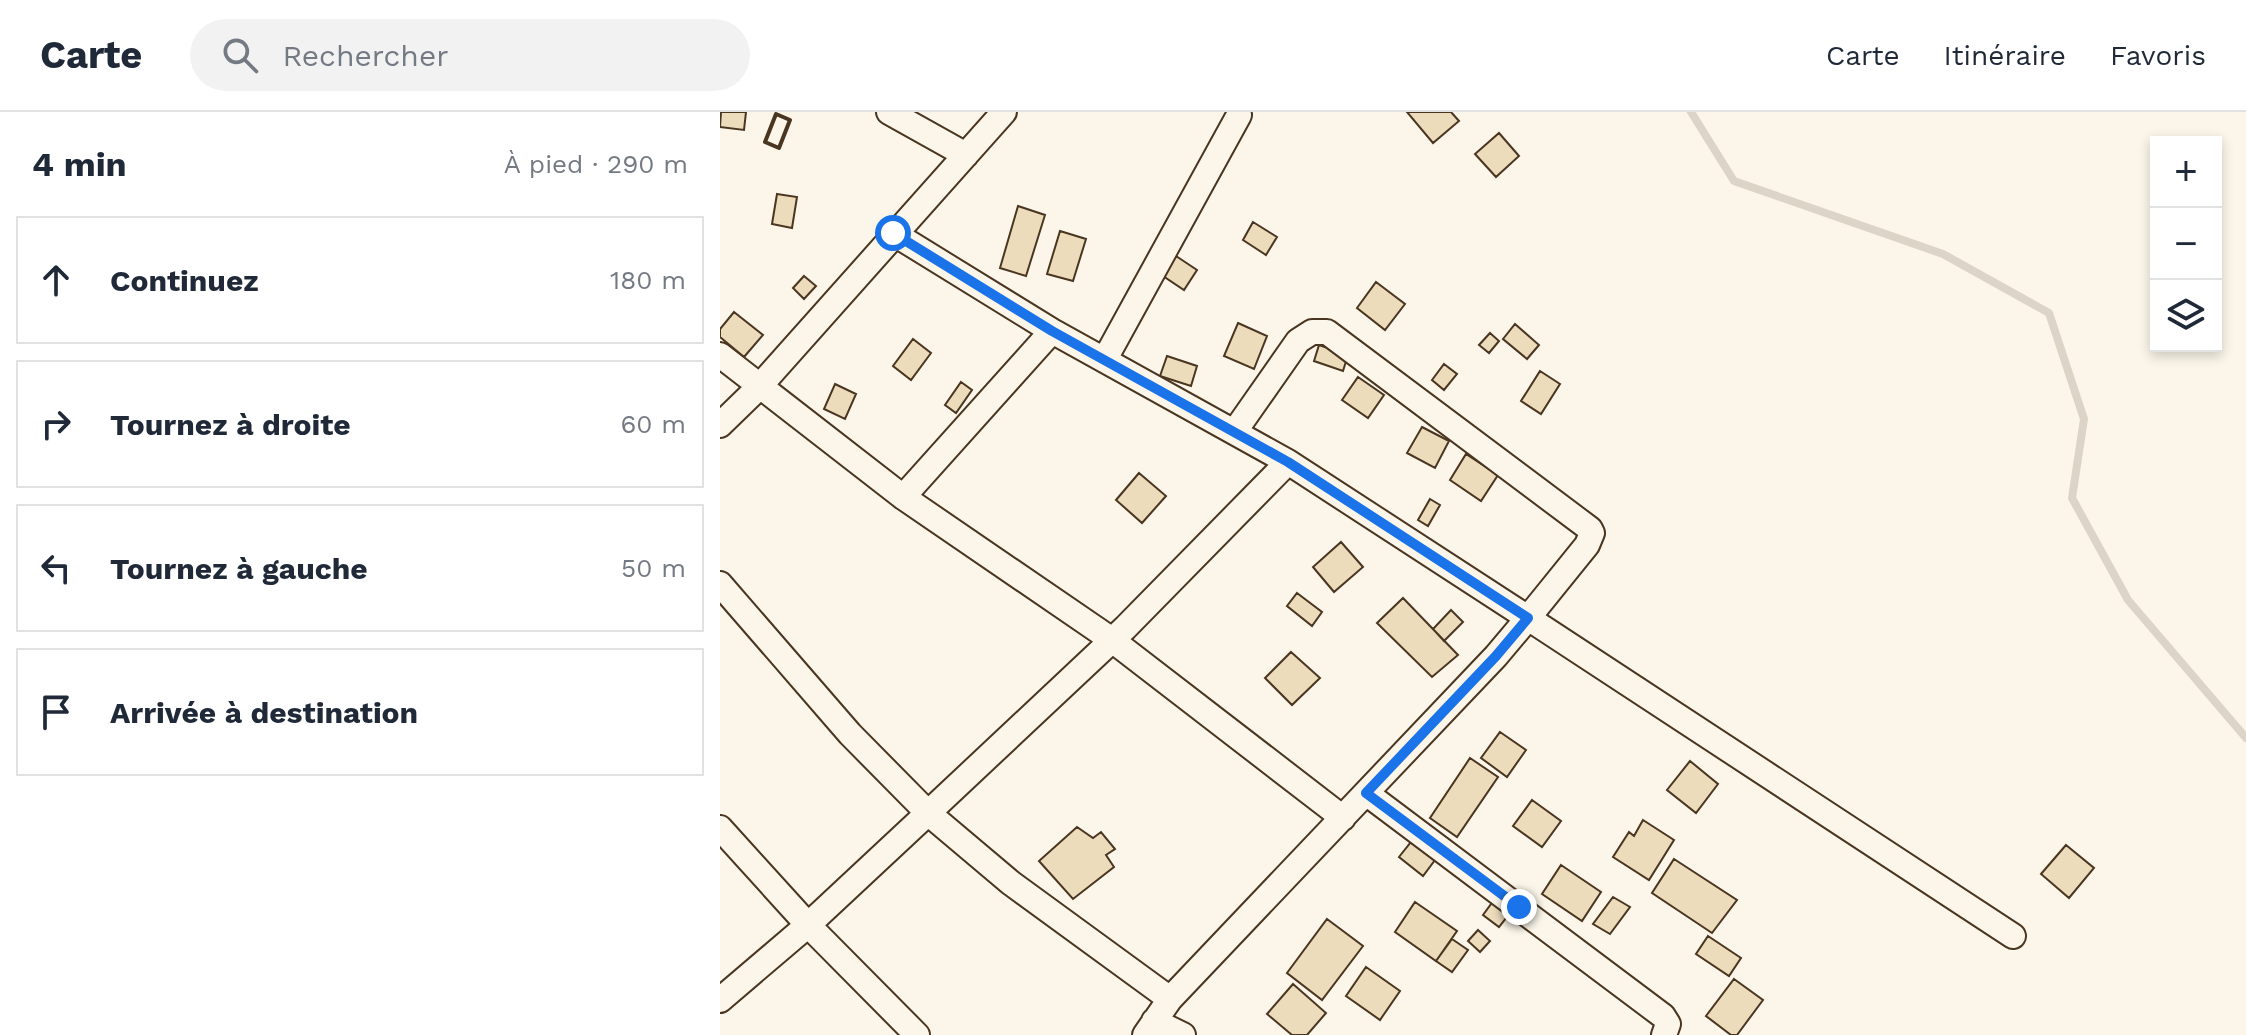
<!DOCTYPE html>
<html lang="fr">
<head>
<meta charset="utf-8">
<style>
  body { margin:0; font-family:"Work Sans",sans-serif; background:#f2f2f3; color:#1f2937 }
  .controls { position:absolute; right:24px; top:24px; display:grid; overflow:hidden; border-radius:0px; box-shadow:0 4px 12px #0003 }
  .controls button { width:72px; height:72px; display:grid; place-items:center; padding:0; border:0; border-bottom:2px solid #e0e1e3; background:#fff; color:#1f2937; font:40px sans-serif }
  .stop { position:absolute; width:24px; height:24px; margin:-18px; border:6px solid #1a73e8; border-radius:50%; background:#fff }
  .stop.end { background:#1a73e8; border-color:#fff; box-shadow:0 2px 8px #0008 }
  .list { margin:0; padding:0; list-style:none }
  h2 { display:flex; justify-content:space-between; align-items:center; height:104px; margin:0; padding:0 32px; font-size:34px }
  h2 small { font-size:26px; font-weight:400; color:#747a83 }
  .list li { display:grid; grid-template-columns:52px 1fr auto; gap:24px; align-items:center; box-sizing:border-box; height:128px; margin:0 16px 16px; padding:0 16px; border:2px solid #e0e1e3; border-radius:0px }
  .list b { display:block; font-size:30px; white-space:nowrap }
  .list em { font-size:26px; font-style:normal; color:#747a83 }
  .icon { flex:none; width:44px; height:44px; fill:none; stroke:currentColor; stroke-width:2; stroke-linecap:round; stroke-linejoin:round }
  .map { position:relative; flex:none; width:1526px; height:923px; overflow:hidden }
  header { display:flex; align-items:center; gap:48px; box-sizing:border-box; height:112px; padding:0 40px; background:#fff; border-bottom:2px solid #e0e1e3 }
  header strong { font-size:38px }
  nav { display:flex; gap:44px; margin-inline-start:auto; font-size:28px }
  .search { width:560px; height:72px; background:#f2f2f3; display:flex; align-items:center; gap:20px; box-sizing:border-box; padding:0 28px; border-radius:44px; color:#747a83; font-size:30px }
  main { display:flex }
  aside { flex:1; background:#fff }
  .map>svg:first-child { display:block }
</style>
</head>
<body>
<header>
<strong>Carte</strong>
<div class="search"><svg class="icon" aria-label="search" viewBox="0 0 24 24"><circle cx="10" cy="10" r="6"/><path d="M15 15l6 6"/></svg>Rechercher</div>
<nav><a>Carte</a><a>Itinéraire</a><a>Favoris</a></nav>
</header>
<main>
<aside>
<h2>4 min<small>À pied · 290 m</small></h2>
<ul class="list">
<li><svg class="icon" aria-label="ahead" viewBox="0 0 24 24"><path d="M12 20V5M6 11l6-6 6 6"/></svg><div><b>Continuez</b></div><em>180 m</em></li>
<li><svg class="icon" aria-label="right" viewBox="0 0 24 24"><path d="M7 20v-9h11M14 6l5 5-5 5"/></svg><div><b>Tournez à droite</b></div><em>60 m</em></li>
<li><svg class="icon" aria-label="left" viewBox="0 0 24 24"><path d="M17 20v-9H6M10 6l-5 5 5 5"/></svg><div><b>Tournez à gauche</b></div><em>50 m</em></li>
<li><svg class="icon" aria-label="arrive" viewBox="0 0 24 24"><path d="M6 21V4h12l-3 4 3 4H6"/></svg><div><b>Arrivée à destination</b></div></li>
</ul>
</aside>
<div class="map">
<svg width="1526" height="923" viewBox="0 0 1526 923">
  <rect width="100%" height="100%" fill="#fbf6e9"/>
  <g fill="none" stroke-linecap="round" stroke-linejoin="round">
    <path stroke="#dcd4c6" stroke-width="8" d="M971,0l43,69 209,73 106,59 35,106 -12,79 56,102 118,138"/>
  </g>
  <path fill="#ecdcbc" stroke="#4a3520" stroke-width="2" d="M1,0h25l-2,18 -24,-3z
    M687,0h44l8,9 -26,22z
    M779,21l20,23 -23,21 -21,-23z
    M57,82l20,3 -5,31 -20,-4z
    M298,94l27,9 -19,61 -26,-8z
    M533,110l24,15 -11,18 -23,-15z
    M340,119l26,8 -13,42 -26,-7z
    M456,144l21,14 -13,20 -21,-14z
    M84,164l12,10 -12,13 -11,-11z
    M656,170l29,22 -20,26 -28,-22z
    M14,200l29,23 -19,22 -24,-20v-8z
    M518,211l29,13 -13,33 -30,-13z
    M795,212l24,21 -12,14 -24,-20z
    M770,221l9,8 -10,12 -10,-8z
    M193,227l18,14 -20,27 -18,-14z
    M599,233l29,10 -5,16 -29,-10z
    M447,244l30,10 -6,20 -31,-10z
    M724,252l13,10 -13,16 -12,-10z
    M820,259l20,13 -19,30 -20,-13z
    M638,265l26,18 -16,23 -26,-18z
    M241,270l11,8 -16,23 -11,-8z
    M115,272l21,10 -11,25 -21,-10z
    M702,315l27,14 -14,27 -28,-15z
    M746,342l32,21 -17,26 -31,-21z
    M419,361l27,23 -24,27 -26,-23z
    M710,387l10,6 -12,21 -10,-6z
    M621,430l22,25 -29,25 -21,-25z
    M577,481l25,19 -10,14 -25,-20z
    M683,486l55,57 -26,22 -55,-54z
    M731,498l12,12 -19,19 -11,-12z
    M571,540l29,26 -28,27 -27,-27z
    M780,620l26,18 -19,27 -26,-19z
    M750,646l28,19 -41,60 -27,-19z
    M970,649l28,23 -22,29 -29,-23z
    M812,688l29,21 -19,26 -29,-21z
    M923,708l31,20 -25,40 -36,-23 16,-25 5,4z
    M357,715l16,11 8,-6 14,17 -9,6 8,12 -41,32 -34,-38z
    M691,730l24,18 -12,16 -24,-19z
    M1346,733l28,23 -25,30 -28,-24z
    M954,747l63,41 -25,33 -60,-40z
    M841,753l40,27 -19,29 -40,-27z
    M893,785l17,10 -20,27 -17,-10z
    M774,788l16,13 -11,14 -16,-12z
    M695,790l42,29 -21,30 -41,-29z
    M607,807l36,27 -41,54 -35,-27z
    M758,818l12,11 -10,11 -12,-11z
    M988,824l33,22 -12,18 -33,-22z
    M732,827l16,11 -16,22 -16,-11z
    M646,855l34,24 -20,29 -34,-24z
    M1014,867l29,21 -26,35h-6l-25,-19z
    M573,872l33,29 -19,22h-15l-25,-21z"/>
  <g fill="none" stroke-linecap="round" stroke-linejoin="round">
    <defs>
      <path id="minor" d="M169,0l77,43
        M173,121l159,98 236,131 240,156 -32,38 -326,343 -25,36
        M0,243l183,142 209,143 231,178
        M385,247l134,-244
        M0,313l39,-38 245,-275
        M515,319l63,-90 14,-9h15l263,197 2,4 -5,12 -59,73 485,318
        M183,385l149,-166
        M0,472l130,150 78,79 -120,112 -88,75
        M646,681l297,223 5,8 -4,11
        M0,716l88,97 109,110
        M450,887l-159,-116 -83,-70 197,-185 163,-166
        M434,909l29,14"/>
    </defs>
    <use href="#minor" stroke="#4a3520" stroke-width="28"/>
    <use href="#minor" stroke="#fbf6e9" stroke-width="24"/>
    <path stroke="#4a3520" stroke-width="4" d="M56,2l14,6 -11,28 -14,-6z"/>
  </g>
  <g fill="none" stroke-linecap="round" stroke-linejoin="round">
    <path stroke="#1a73e8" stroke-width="10" d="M173,121l159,98 236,131 240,156 -32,38 -130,137 153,114"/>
  </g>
</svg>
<div class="controls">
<button>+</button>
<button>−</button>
<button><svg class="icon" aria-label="layers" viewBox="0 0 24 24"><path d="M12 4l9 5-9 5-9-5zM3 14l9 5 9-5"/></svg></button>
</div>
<div class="stop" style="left:173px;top:121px"></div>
<div class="stop end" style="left:799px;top:795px"></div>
</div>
</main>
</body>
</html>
